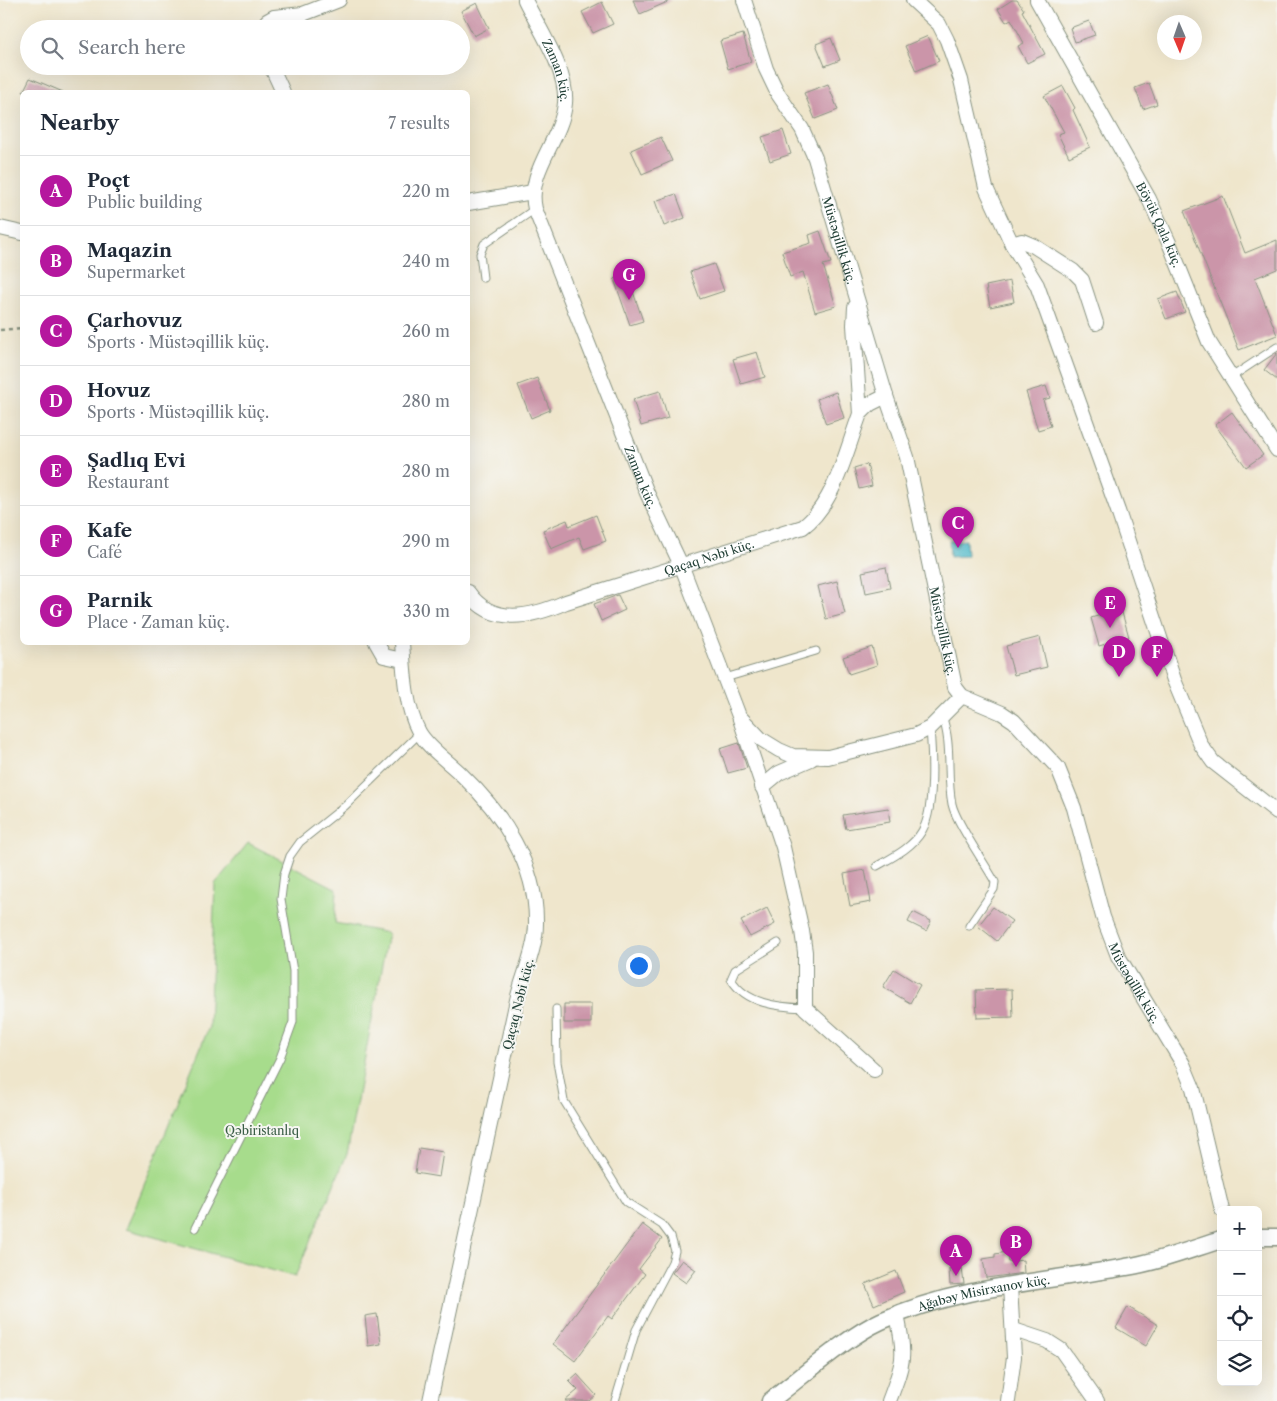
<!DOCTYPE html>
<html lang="en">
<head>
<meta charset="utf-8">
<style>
  body { margin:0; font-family:"Libre Caslon Text",serif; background:#f6f6f7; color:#1f2937 }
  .controls { position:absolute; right:15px; bottom:15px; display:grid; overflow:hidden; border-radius:8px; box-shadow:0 5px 20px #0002 }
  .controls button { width:45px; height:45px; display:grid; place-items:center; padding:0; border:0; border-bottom:1px solid #e0e1e3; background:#fff; color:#1f2937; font:25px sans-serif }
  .compass { position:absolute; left:1157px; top:15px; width:45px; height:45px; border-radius:50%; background:#fff; box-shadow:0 5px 20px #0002; rotate:178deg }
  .you { position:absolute; left:638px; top:965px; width:18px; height:18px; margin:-12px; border:4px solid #fff; border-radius:50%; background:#1a73e8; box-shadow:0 0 0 8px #1a73e833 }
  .badge { display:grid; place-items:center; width:32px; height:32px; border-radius:50%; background:#b5179e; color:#fff; font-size:16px; font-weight:700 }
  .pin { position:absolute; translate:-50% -41px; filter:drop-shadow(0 1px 2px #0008) }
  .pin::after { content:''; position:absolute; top:26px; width:18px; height:15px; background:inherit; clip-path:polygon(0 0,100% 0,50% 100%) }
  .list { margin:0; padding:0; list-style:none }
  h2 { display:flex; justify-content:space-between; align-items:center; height:65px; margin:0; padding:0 20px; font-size:21px }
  h2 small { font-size:16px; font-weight:400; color:#747a83 }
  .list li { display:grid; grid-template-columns:32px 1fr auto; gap:15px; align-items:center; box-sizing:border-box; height:70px; padding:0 20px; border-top:1px solid #e0e1e3 }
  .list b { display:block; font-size:19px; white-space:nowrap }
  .list p { margin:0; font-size:16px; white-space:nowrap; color:#747a83 }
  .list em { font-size:16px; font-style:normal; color:#747a83 }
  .icon { flex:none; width:28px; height:28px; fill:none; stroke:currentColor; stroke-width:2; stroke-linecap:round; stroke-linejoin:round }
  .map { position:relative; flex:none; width:1277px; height:1401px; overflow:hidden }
  .search { position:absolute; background:#fff; box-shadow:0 5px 20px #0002; left:20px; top:20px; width:450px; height:55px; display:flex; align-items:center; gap:12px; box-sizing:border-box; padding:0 18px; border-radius:28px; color:#747a83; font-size:19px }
  .panel { position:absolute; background:#fff; box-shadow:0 5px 20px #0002; left:20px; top:90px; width:450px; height:555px; border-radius:8px }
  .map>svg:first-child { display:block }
</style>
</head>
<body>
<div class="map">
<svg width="1277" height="1401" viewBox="0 0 1277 1401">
  <rect width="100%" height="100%" fill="#f6f6f2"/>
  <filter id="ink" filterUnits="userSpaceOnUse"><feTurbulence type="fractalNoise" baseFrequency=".02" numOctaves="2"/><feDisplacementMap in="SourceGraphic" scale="10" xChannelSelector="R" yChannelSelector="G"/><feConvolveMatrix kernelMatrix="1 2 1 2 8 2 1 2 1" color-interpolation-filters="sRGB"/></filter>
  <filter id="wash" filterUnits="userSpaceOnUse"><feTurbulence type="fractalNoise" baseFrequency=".0096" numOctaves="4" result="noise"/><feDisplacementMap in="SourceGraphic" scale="20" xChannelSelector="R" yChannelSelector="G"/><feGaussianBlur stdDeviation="1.12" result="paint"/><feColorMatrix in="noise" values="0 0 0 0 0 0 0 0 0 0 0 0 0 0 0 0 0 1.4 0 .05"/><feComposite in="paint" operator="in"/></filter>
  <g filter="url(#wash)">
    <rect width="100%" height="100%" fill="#efe6cc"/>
    <path fill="#a7dc8c" stroke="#638c60" d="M248,843l89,46 -2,34 53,10 -41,221 -52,123 -169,-48 83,-202 6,-143z"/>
    <path fill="#4cb8c8" stroke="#367a7e" d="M966,540l1,16 -17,1 -1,-16z"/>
    <g id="blocks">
      <path fill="#cb95a9" d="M633,0h39l-32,14z
        M1012,0h5l7,10 -2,1 23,43 -18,9 -9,-17 6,-3 -13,-24 -5,3 -8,-13z
        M602,2l11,22 -20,9 -11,-21z
        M477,3l12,25 -15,8 -13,-25z
        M1089,21l6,14 -20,7 -5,-14z
        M743,34l8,28 -23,7 -8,-28z
        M928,36l11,25 -23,10 -11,-25z
        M831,38l9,22 -15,6 -9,-22z
        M30,78l33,14h-40z
        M1149,83l8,21 -14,5 -8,-21z
        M828,84l10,26 -23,9 -11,-26z
        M1063,86l12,22 -2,2 17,37 -21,10 -11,-23 6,-2 -20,-36z
        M783,130l8,24 -21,7 -8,-24z
        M661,137l11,24 -30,13 -11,-24z
        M676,194l9,24 -21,8 -9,-25z
        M1223,196l22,57 32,-13v29l-22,9 22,57 -38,15 -55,-139z
        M820,231l11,32 -8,2 13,41 -21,6 -12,-40 -13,5 -8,-25 29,-9 -2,-8z
        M714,264l10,27 -24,8 -10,-27z
        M627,274l16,47 -13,4 -16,-46z
        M1010,281l4,21 -24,5 -4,-21z
        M1177,292l8,20 -19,7 -8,-20z
        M757,352l8,25 -24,7 -8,-25z
        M1277,353v27l-13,-10z
        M537,378l13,32 -19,8 -13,-33z
        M1046,386l4,12 -7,2 8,26 -13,4 -12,-38z
        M660,391l8,27 -27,8 -8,-27z
        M836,392l8,26 -18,6 -9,-25z
        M1232,412l31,43 -17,12 -31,-42z
        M867,464l5,22 -13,3 -5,-21z
        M596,515l10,26 -22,8 -5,-12 -28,12 -8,-19 24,-10 2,6z
        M886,567l4,21 -24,5 -4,-21z
        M837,581l8,33 -19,5 -8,-33z
        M618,595l7,15 -24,11 -7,-17z
        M1121,609l8,28 -30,9 -8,-28z
        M1040,637l7,30 -33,8 -8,-29z
        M872,647l5,18 -28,9 -6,-17z
        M739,743l8,25 -19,5 -8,-24z
        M888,808l2,14 -44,7 -3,-14z
        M865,870l6,32 -21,4 -6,-32z
        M993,907l19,14 -15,20 -19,-15z
        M767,908l8,16 -25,13 -9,-16z
        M913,912l18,9 -5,10 -18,-9z
        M894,969l26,16 -10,18 -27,-16z
        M1012,989l1,28 -36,1 -1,-28z
        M564,1004h27v19h-27z
        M419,1148l24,4 -4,25 -24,-4z
        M642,1224l20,15 -23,30 6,5 -33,45 -4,-3 -33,45 -22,-17z
        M1007,1252l1,10 15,-2 1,13 -38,5 -3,-19 12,-2v-3z
        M682,1260l14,10 -10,13 -14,-10z
        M962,1268l2,16 -14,1 -1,-16z
        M896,1271l8,21 -30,13 -9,-21z
        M1128,1307l30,18 -12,21 -30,-18z
        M377,1314l4,30 -13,2 -3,-30z
        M577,1374l19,21 -7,6h-24l13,-11 -9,-9z"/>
    </g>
  </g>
  <g filter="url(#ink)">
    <use href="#blocks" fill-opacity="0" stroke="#879280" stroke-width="1"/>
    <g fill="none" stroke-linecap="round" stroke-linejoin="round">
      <defs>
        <path id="service" d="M483,278l-3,-24 4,-10 51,-35
          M1230,378l47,-31
          M725,678l91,-27
          M942,716c11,29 4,58 10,88 4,19 33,59 43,78l-1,7 -25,37
          M877,866c16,-9 36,-19 45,-35 13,-22 10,-78 8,-103
          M778,943l-43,27 -4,9c15,25 47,28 74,29
          M556,1009l1,53 7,39 62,101 36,23 9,12 4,14 -3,11 -36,68 -21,71
          M195,1228l85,-170 13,-36v-51l-12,-72 3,-25 6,-18 10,-14 45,-36 75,-73"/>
        <g id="minor">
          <path id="s1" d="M525,0c14,29 43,71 40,103 -3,37 -39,67 -30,106l112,284 35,74 57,149 22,23 18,11 14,6 35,1 88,-22 14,-7 32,-32"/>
          <path id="s2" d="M744,0l22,69 12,25 24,35 13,29 71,238 21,61 48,230 7,9 40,17 12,8 44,47 16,40 29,109 15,39 65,108 10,24 29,122"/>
          <path d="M913,0l26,24 8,16 14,40 25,108 26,56 25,41 81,226 56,169 27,65 12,17 64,50"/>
          <path id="s3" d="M1037,0l112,199 21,46 39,97 68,108"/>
          <path d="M262,29l5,-8 7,-4 29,-3 36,-14"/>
          <path d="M271,66l12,26"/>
          <path d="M468,203l65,-11"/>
          <path d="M0,228l22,5"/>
          <path d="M1012,244l10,-3 12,5 39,25 9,9 14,43"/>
          <path d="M855,307l-1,18 6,89"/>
          <path id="s4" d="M468,592c24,35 64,25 98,10l237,-75c32,-24 43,-76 57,-113l10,-10 16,-8"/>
          <path d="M376,642l8,14 19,4"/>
          <path d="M402,642c2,29 3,64 17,90 9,16 30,30 43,43 40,38 75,90 74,148 0,26 -13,52 -19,77l-87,401"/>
          <path d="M740,719l43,128 19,84 3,21v56l69,62"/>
          <path d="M762,787l17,-14 32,-14"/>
          <path d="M1014,1330l33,11 14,9 36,51"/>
          <path d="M889,1401c15,-39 17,-45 8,-86"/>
          <path d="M1008,1401l6,-44 -4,-71"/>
        </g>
        <g id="tertiary">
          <path d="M1258,1237h19"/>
          <path id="s5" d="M770,1401c32,-24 76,-64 111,-80 77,-35 163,-39 245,-54 32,-5 63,-17 95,-27"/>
        </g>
      </defs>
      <use href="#service" stroke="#879280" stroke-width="9"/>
      <use href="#minor" stroke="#879280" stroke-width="16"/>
      <use href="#tertiary" stroke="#879280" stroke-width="19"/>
      <path stroke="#879280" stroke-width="2.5" stroke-dasharray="4 4" stroke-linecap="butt" d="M0,330l22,-2"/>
      <use href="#service" stroke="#fff" stroke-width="7"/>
      <use href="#minor" stroke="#fff" stroke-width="14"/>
      <use href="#tertiary" stroke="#fff" stroke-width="16"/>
    </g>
  </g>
  <g text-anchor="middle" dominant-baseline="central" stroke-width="4" stroke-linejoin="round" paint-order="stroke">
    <g font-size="12" fill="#1f3d34" stroke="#f6f6f2">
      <text stroke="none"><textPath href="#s1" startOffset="78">Zaman küç.</textPath></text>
      <text stroke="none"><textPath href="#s3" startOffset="256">Böyük Qala küç.</textPath></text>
      <text stroke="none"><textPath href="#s2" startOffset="260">Müstəqillik küç.</textPath></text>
      <text stroke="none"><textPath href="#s1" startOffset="512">Zaman küç.</textPath></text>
      <text stroke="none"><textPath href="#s4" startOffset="258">Qaçaq Nəbi küç.</textPath></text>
      <text stroke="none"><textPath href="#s2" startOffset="665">Müstəqillik küç.</textPath></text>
      <text stroke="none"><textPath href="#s2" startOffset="1085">Müstəqillik küç.</textPath></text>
      <text transform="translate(518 1004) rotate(-76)">Qaçaq Nəbi küç.</text>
      <text stroke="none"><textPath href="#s5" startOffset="244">Ağabəy Misirxanov küç.</textPath></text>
    </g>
    <g font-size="12" fill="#3a5d46" stroke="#f6f6f2">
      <text x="262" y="1130">Qəbiristanlıq</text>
    </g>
  </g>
</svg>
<div class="controls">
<button>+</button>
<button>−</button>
<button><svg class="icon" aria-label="locate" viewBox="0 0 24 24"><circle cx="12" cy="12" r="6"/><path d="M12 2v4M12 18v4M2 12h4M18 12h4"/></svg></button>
<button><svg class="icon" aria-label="layers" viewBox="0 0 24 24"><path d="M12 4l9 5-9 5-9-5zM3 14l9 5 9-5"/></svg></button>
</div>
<svg class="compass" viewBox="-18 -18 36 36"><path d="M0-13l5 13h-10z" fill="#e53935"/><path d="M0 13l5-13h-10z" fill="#747a83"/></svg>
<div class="you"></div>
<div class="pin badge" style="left:956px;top:1276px">A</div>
<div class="pin badge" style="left:1016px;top:1267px">B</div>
<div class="pin badge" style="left:958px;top:548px">C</div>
<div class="pin badge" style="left:1119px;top:677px">D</div>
<div class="pin badge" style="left:1110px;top:628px">E</div>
<div class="pin badge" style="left:1157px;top:677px">F</div>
<div class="pin badge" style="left:629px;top:300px">G</div>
<div class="search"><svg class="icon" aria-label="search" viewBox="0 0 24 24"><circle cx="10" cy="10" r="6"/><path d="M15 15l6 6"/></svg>Search here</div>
<section class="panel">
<h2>Nearby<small>7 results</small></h2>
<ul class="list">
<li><span class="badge">A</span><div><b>Poçt</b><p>Public building</p></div><em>220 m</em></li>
<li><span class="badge">B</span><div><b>Maqazin</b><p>Supermarket</p></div><em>240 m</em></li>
<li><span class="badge">C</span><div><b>Çarhovuz</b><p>Sports · Müstəqillik küç.</p></div><em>260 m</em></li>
<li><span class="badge">D</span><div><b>Hovuz</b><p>Sports · Müstəqillik küç.</p></div><em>280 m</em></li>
<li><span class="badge">E</span><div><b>Şadlıq Evi</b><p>Restaurant</p></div><em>280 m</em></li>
<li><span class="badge">F</span><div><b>Kafe</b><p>Café</p></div><em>290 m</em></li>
<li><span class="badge">G</span><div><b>Parnik</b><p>Place · Zaman küç.</p></div><em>330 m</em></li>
</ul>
</section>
</div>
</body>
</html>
